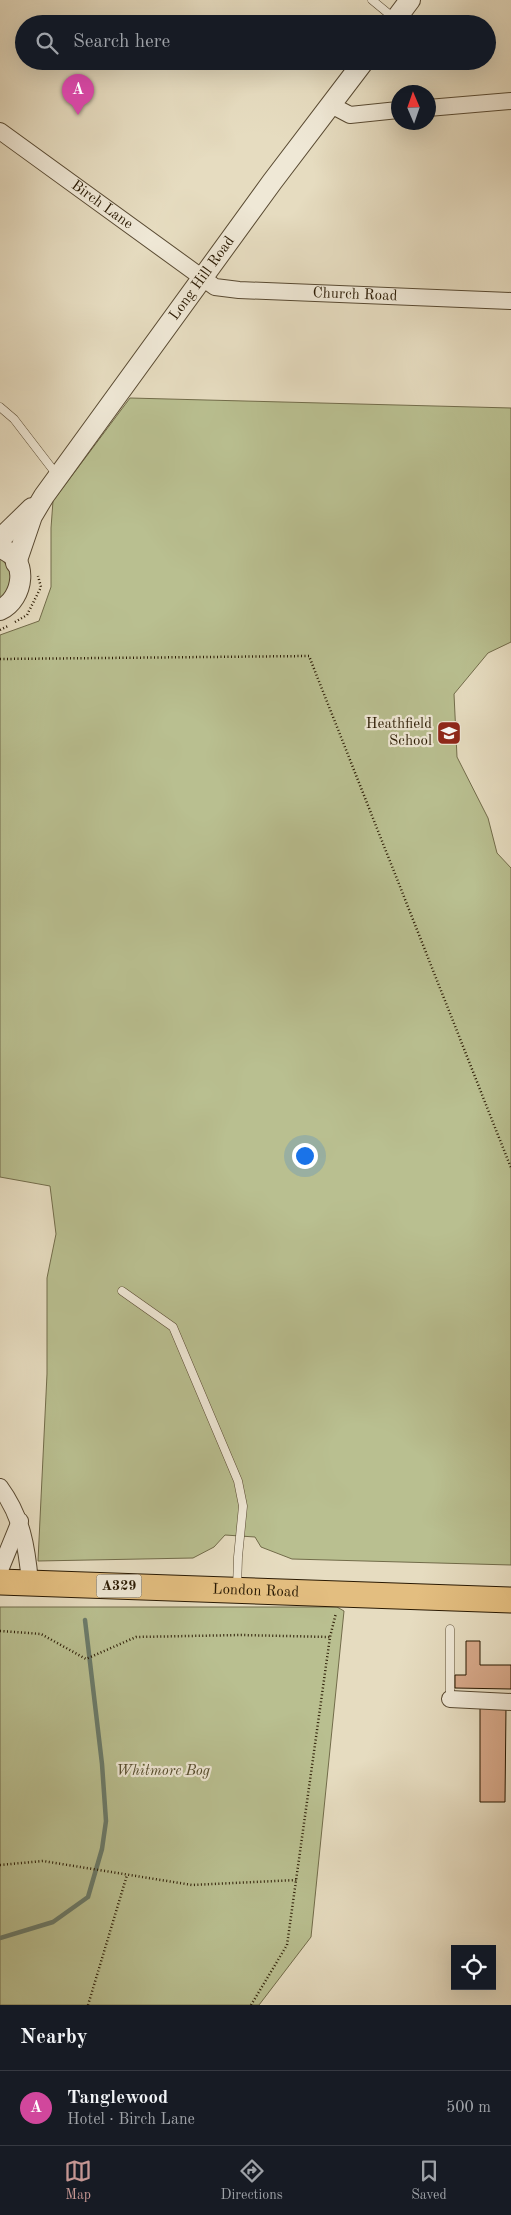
<!DOCTYPE html>
<html lang="en">
<head>
<meta charset="utf-8">
<style>
  body { margin:0; font-family:"Old Standard TT",serif; background:#242831; color:#f1f3f6 }
  .controls { position:absolute; right:15px; bottom:15px; display:grid; overflow:hidden; border-radius:0px; box-shadow:0 5px 20px #0002 }
  .controls button { width:45px; height:45px; display:grid; place-items:center; padding:0; border:0; border-bottom:1px solid #363941; background:#171b24; color:#f1f3f6; font:25px sans-serif }
  .compass { position:absolute; left:391px; top:85px; width:45px; height:45px; border-radius:50%; background:#171b24; box-shadow:0 5px 20px #0002; rotate:358deg }
  .you { position:absolute; left:304px; top:1155px; width:18px; height:18px; margin:-12px; border:4px solid #fff; border-radius:50%; background:#1a73e8; box-shadow:0 0 0 8px #1a73e833 }
  .badge { display:grid; place-items:center; width:32px; height:32px; border-radius:50%; background:#c59692; color:#fff; font-size:16px; font-weight:700 }
  .pin { position:absolute; translate:-50% -41px; filter:drop-shadow(0 1px 2px #0008) }
  .pin::after { content:''; position:absolute; top:26px; width:18px; height:15px; background:inherit; clip-path:polygon(0 0,100% 0,50% 100%) }
  .list { margin:0; padding:0; list-style:none }
  h2 { display:flex; justify-content:space-between; align-items:center; height:65px; margin:0; padding:0 20px; font-size:21px }
  h2 small { font-size:16px; font-weight:400; color:#9ea1a6 }
  .list li { display:grid; grid-template-columns:32px 1fr auto; gap:15px; align-items:center; box-sizing:border-box; height:75px; padding:0 20px; border-top:1px solid #363941 }
  .list b { display:block; font-size:19px; white-space:nowrap }
  .list p { margin:0; font-size:16px; white-space:nowrap; color:#9ea1a6 }
  .list em { font-size:16px; font-style:normal; color:#9ea1a6 }
  .icon { flex:none; width:28px; height:28px; fill:none; stroke:currentColor; stroke-width:2; stroke-linecap:round; stroke-linejoin:round }
  .map { position:relative; flex:none; width:511px; height:2005px; overflow:hidden }
  .search { position:absolute; background:#171b24; box-shadow:0 5px 20px #0002; left:15px; right:15px; top:15px; height:55px; display:flex; align-items:center; gap:12px; box-sizing:border-box; padding:0 18px; border-radius:28px; color:#9ea1a6; font-size:19px }
  .sheet { height:140px; background:#171b24 }
  nav { display:flex; justify-content:space-around; align-items:center; box-sizing:border-box; height:70px; border-top:1px solid #363941; background:#171b24; font-size:14px; color:#9ea1a6 }
  nav a { display:grid; justify-items:center; gap:2px }
  nav .on { color:#c59692 }
  .map>svg:first-child { display:block }
</style>
</head>
<body>
<div class="map">
<svg width="511" height="2005" viewBox="0 0 511 2005">
  <rect width="100%" height="100%" fill="#e6dcc0"/>
  <filter id="stains"><feTurbulence type="fractalNoise" baseFrequency=".004" numOctaves="4"/><feColorMatrix values="0 0 0 0 .2 0 0 0 0 .09 0 0 0 0 .02 0 0 0 .5 -.17"/></filter>
  <radialGradient id="worn" r=".72"><stop offset=".6" stop-color="#630" stop-opacity="0"/><stop offset="1" stop-color="#630" stop-opacity=".3"/></radialGradient>
  <path fill="#b9bf90" stroke="#726c4a" d="M130,398l381,10v234l-23,11 -34,41 3,63 31,61 9,35 14,15v697l-219,-6 -31,-12 -6,-10 -30,-2 -11,12 -21,11 -155,3 9,-187v-96l9,-44 -6,-48 -50,-9v-542l39,-14 12,-34v-59l2,-27z
    M0,555c12,12 16,32 0,43z
    M0,1607h337l7,4 -33,326 -52,68h-259z"/>
  <g fill="none" stroke-linecap="round" stroke-linejoin="round">
    <path stroke="#6b7b6a" stroke-width="4.5" d="M0,1938l53,-16 35,-25 14,-48 4,-28 -4,-57 -17,-144"/>
  </g>
  <path fill="#d6a889" stroke="#2a1a03" d="M466,1641h14v24h31v24l-56,-1v-13h11z
    M480,1706h26l-1,96h-25z"/>
  <g fill="none" stroke-linecap="round" stroke-linejoin="round">
    <defs>
      <path id="service" d="M372,0l23,19
        M0,407l14,12 43,56
        M122,1291l51,36 65,154 5,25 -5,51 -1,31
        M450,1629v70"/>
      <g id="minor">
        <path d="M331,105l19,10 48,-5"/>
        <path d="M428,108l83,-7"/>
        <path id="s1" d="M0,131l215,156 24,3 272,11"/>
        <path d="M0,1487c22,30 27,60 30,96"/>
        <path d="M0,1570l20,-49"/>
        <path d="M450,1699l61,3"/>
      </g>
      <g id="tertiary">
        <path d="M392,24l18,-24"/>
        <path d="M0,539l32,-31"/>
        <path d="M0,548c30,9 24,51 0,62"/>
        <path id="s2" d="M16,563l16,-47 12,-20 228,-314 92,-121"/>
      </g>
      <g id="primary">
        <path id="s3" d="M0,1582l511,18"/>
      </g>
    </defs>
    <use href="#service" stroke="#594a32" stroke-width="9"/>
    <use href="#minor" stroke="#594a32" stroke-width="18"/>
    <use href="#tertiary" stroke="#594a32" stroke-width="22"/>
    <use href="#primary" stroke="#2a1a03" stroke-width="27"/>
    <path stroke="#2a1a03" stroke-width="2.5" stroke-dasharray="1 2.5" stroke-linecap="butt" d="M15,622l12,-7 14,-28 -3,-11
      M0,630l8,-4
      M0,659l309,-3 202,512
      M0,1631l41,3 45,25 50,-22 105,-2 89,2
      M0,1865l43,-4 149,24 105,-5
      M88,2005l39,-130
      M251,2005l36,-60 43,-308 6,-24"/>
    <use href="#service" stroke="#efe8d6" stroke-width="8"/>
    <use href="#minor" stroke="#efe8d6" stroke-width="16"/>
    <use href="#tertiary" stroke="#efe8d6" stroke-width="20"/>
    <use href="#primary" stroke="#e3be80" stroke-width="25"/>
  </g>
  <defs>
    <symbol id="school-square" viewBox="-11 -11 22 22"><rect x="-9" y="-9" width="18" height="18" rx="4" fill="#8f2418" stroke="#efe8d6"/><path d="M0-5L7-2L0 1L-7-2ZM-4 1L0 2.5L4 1V4Q0 6-4 4Z" fill="#fff"/></symbol>
  </defs>
  <g fill-rule="evenodd">
    <use href="#school-square" x="435" y="719" width="28" height="28"/>
  </g>
  <g text-anchor="middle" dominant-baseline="central" stroke-width="4.5" stroke-linejoin="round" paint-order="stroke">
    <rect fill="#efe8d6" stroke="#655842" stroke-width="1" x="96.5" y="1574.5" width="45" height="23" rx="4"/>
    <g font-size="14" font-weight="bold" fill="#2a1a03">
      <text x="119" y="1586">A329</text>
    </g>
    <g font-size="15" fill="#2a1a03" stroke="#efe8d6">
      <text stroke="none"><textPath href="#s1" startOffset="126">Birch Lane</textPath></text>
      <text stroke="none"><textPath href="#s2" startOffset="342">Long Hill Road</textPath></text>
      <text stroke="none"><textPath href="#s1" startOffset="406">Church Road</textPath></text>
      <text stroke="none"><textPath href="#s3" startOffset="256">London Road</textPath></text>
    </g>
    <g font-size="15" fill="#2a1a03" stroke="#efe8d6" text-anchor="end">
      <text x="432" y="724">Heathfield<tspan x="432" dy="17">School</tspan></text>
    </g>
    <g font-size="15" font-style="italic" fill="#554c2d" stroke="#efe8d6">
      <text x="163" y="1771">Whitmore Bog</text>
    </g>
  </g>
  <rect width="100%" height="100%" filter="url(#stains)"/>
  <rect width="100%" height="100%" fill="url(#worn)"/>
</svg>
<div class="controls">
<button><svg class="icon" aria-label="locate" viewBox="0 0 24 24"><circle cx="12" cy="12" r="6"/><path d="M12 2v4M12 18v4M2 12h4M18 12h4"/></svg></button>
</div>
<svg class="compass" viewBox="-18 -18 36 36"><path d="M0-13l5 13h-10z" fill="#e53935"/><path d="M0 13l5-13h-10z" fill="#9ea1a6"/></svg>
<div class="you"></div>
<div class="pin badge" style="left:78px;top:115px;background:#d1479c">A</div>
<div class="search"><svg class="icon" aria-label="search" viewBox="0 0 24 24"><circle cx="10" cy="10" r="6"/><path d="M15 15l6 6"/></svg>Search here</div>
</div>
<section class="sheet">
<h2>Nearby<small></small></h2>
<ul class="list">
<li><span class="badge" style="background:#d1479c">A</span><div><b>Tanglewood</b><p>Hotel · Birch Lane</p></div><em>500 m</em></li>
</ul>
</section>
<nav>
<a class="on"><svg class="icon" aria-label="map" viewBox="0 0 24 24"><path d="M3 6l6-2 6 2 6-2v14l-6 2-6-2-6 2zM9 4v14M15 6v14"/></svg>Map</a>
<a><svg class="icon" aria-label="directions" viewBox="0 0 24 24"><path d="M12 3l9 9-9 9-9-9zM9 14v-3h6M13 9l2 2-2 2"/></svg>Directions</a>
<a><svg class="icon" aria-label="saved" viewBox="0 0 24 24"><path d="M7 4h10v16l-5-4-5 4z"/></svg>Saved</a>
</nav>
</body>
</html>
